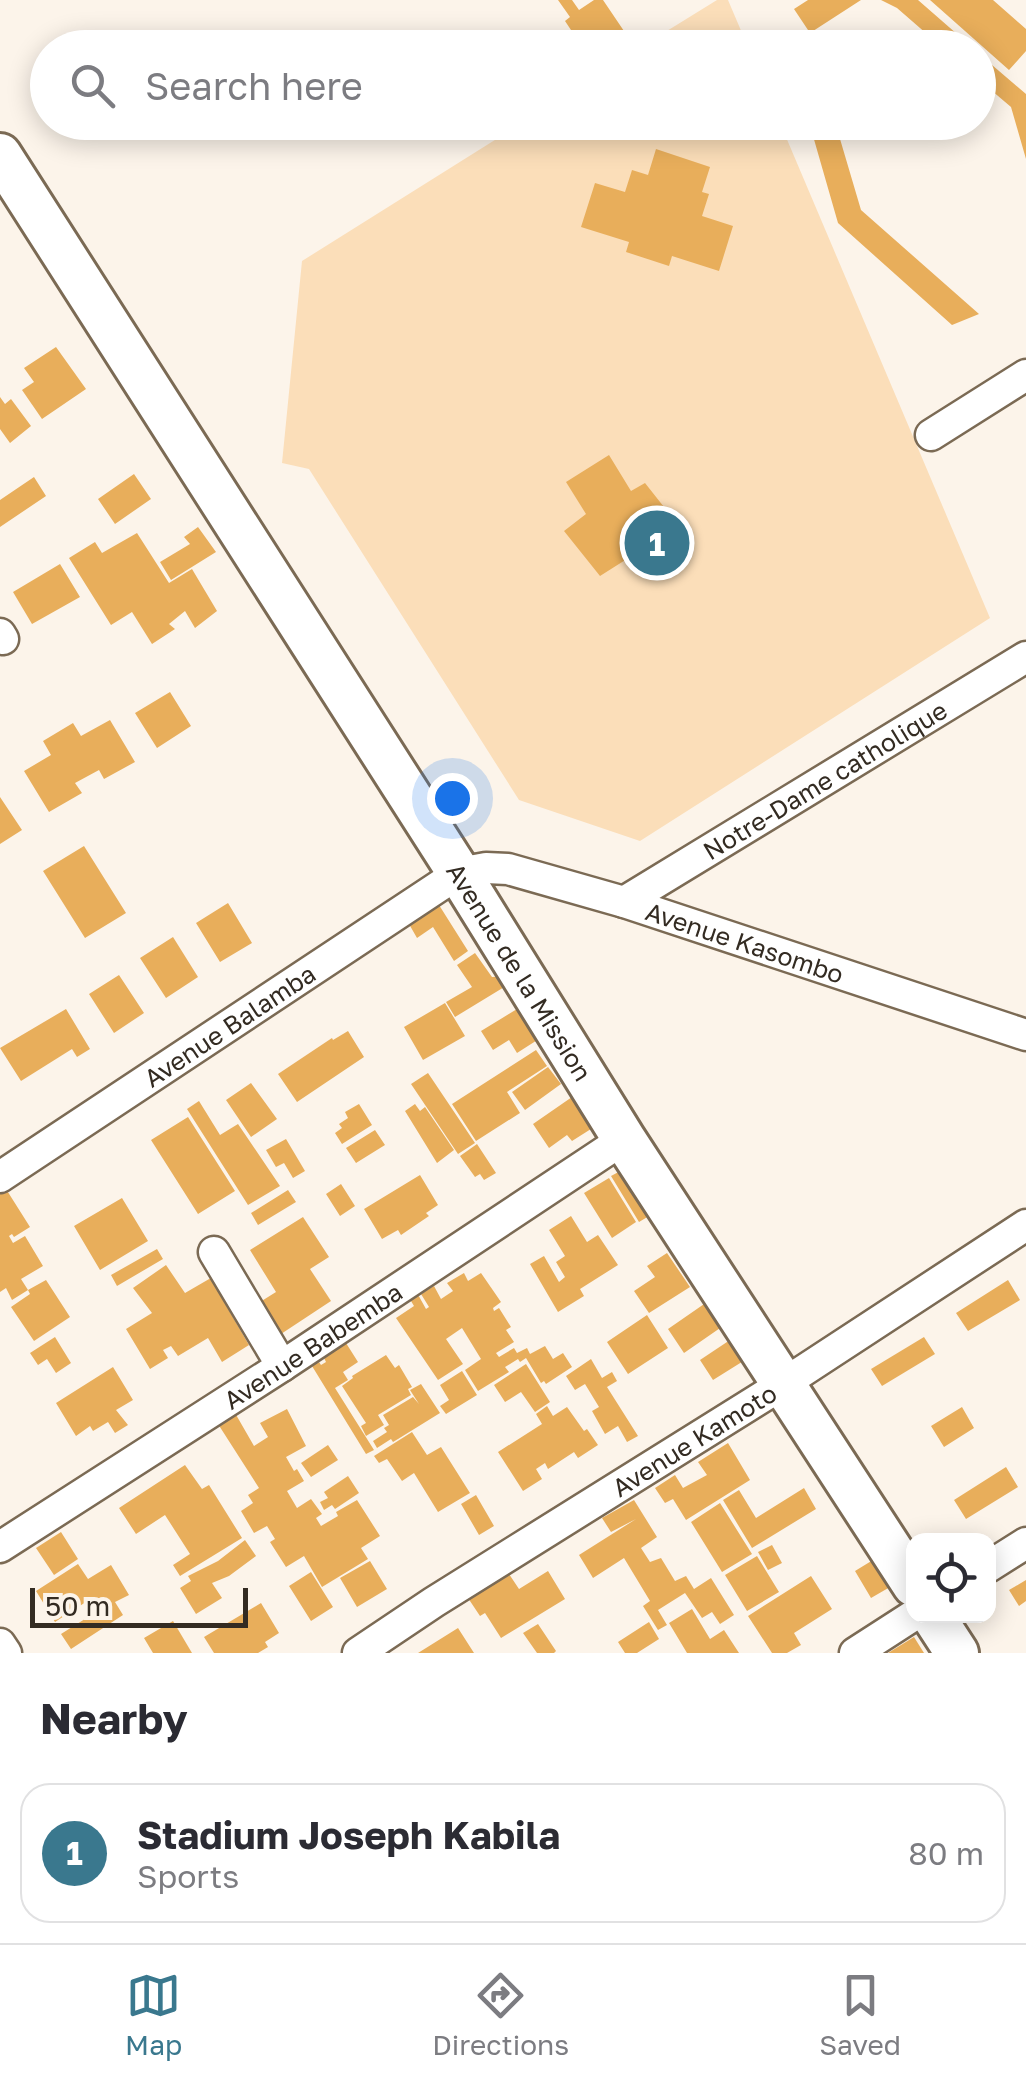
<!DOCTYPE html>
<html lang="en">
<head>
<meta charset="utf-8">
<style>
  body { margin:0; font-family:"Golos Text",sans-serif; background:#f7f7f7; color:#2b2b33 }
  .controls { position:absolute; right:30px; bottom:30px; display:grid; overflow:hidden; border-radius:20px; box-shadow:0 5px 25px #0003 }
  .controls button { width:90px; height:90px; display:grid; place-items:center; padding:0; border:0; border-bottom:2px solid #e1e1e2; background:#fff; color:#2b2b33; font:50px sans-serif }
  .scale { position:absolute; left:30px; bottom:25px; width:218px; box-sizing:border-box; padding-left:10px; border:5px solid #332b22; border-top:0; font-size:28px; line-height:35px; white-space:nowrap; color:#332b22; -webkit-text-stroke:8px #fcf4ea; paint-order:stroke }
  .you { position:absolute; left:452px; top:798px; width:35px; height:35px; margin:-25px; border:8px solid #fff; border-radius:50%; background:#1a73e8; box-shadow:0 0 0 15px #1a73e833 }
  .badge { display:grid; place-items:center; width:65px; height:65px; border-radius:50%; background:#3a788e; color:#fff; font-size:32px; font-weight:700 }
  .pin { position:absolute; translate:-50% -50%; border:5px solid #fff; box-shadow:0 2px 10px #0006 }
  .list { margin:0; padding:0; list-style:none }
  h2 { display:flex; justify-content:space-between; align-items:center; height:130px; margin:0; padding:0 40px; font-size:42px }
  h2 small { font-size:32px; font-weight:400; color:#7c7c81 }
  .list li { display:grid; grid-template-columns:65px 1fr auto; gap:30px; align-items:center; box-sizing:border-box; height:140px; margin:0 20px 20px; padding:0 20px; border:2px solid #e1e1e2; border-radius:30px }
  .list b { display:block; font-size:38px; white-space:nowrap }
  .list p { margin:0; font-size:32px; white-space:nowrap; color:#7c7c81 }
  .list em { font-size:32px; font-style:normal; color:#7c7c81 }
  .icon { flex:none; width:55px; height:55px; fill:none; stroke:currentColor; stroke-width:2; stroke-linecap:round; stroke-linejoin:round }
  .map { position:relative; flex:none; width:1026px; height:1653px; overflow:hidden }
  .search { position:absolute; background:#fff; box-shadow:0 5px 25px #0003; left:30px; right:30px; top:30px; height:110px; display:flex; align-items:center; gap:25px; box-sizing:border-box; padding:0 35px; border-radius:55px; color:#7c7c81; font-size:38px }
  .sheet { height:290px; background:#fff }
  nav { display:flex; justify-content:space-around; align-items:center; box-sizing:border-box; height:140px; border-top:2px solid #e1e1e2; background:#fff; font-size:28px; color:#7c7c81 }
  nav a { display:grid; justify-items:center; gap:5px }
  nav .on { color:#3a788e }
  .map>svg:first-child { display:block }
</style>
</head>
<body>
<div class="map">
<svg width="1026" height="1653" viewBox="0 0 1026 1653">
  <rect width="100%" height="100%" fill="#fcf4ea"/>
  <path fill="#fbdeb9" d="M717,0h11l20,47h-107z
    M522,123h258l210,495 -350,223 -121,-41 -210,-331 -27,-6 20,-202z"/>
  <path fill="#e8ae5b" d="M558,0h14l7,10 15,-10h9l23,34 -20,14h-23l-18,-27 5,-4z
    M808,0h53l-51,33 -16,-24z
    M881,0h37l55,48h-30l-46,-40z
    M930,0h63l33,29v22l-17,19z
    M978,53l48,41v65l-15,-52 -33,-28z
    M809,122h26l26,88 118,104 -27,11 -114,-102z
    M656,149l54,18 -8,25 7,2 -7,22 31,10 -14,45 -47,-15 -3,10 -43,-14 3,-10 -48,-15 14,-44 30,9 7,-22 16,5z
    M56,347l30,42 -44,30 -20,-29 12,-8 -10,-14z
    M0,397l5,7 6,-5 20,27 -21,17 -10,-14z
    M609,455l22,36 14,-8 34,43 -79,50 -36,-45 22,-17 -20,-32z
    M134,474l17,25 -36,25 -17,-25z
    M34,477l12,19 -46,31v-27z
    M198,527l18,25 -45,28 -11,-18 30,-18 -6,-7z
    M137,533l32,50 23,-14 25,42 -22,17 -10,-17 -16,13 6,5 -23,15 -20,-32 -21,13 -42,-67 26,-16 7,11z
    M60,564l20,33 -48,27 -19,-32z
    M170,692l21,34 -34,22 -22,-35z
    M110,720l25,42 -31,17 -5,-9 -24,13 7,10 -33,19 -25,-41 27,-16 -8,-14 30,-18 8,13z
    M0,797l22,33 -22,14z
    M84,846l42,67 -41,25 -42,-67z
    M228,903l24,40 -32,19 -24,-39z
    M439,905l29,46 -14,10 -21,-34 -16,11 -8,-14z
    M173,937l25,40 -32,21 -26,-40z
    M475,953l17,24 15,-1 4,7 -56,34 -9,-15 26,-15 -15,-22z
    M119,975l25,38 -30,20 -25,-39z
    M445,1003l20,33 -42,24 -19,-33z
    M522,1006l20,31 -25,16 -8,-13 -16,10 -12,-19z
    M66,1009l24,40 -13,8 -5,-8 -51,32 -21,-33z
    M348,1031l16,26 -67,45 -19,-28 54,-36 1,2z
    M536,1050l11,16 -40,26 13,21 -44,28 -24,-37z
    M548,1067l13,17 -36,26 -13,-18z
    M428,1073l47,70 -17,11 -47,-70z
    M251,1083l26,36 -26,18 -25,-37z
    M572,1097l12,16 18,9 -30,19 -5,-6 -18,13 -16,-24z
    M199,1101l21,34 18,-11 42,62 -32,19 -61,-96z
    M359,1104l13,21 -30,19 -7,-11 7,-5 -3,-4 9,-6 -3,-6z
    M415,1104l5,7 5,-4 29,43 -17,13 -32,-52z
    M188,1117l47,74 -37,23 -47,-74z
    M375,1130l10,15 -29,18 -10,-15z
    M286,1139l19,32 -12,7 -9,-15 -8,4 -10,-17z
    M477,1144l19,29 -12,7 -4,-6 -5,3 -15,-21z
    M626,1168l28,45 -15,9 -28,-46z
    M420,1175l18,30 -12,8 3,3 -28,19 -3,-5 -16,9 -18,-30z
    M609,1178l27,44 -24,16 -28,-45z
    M341,1184l14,22 -15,10 -14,-22z
    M6,1189l24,38 -16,10 -2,-3 -3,2 4,7 12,-7 18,30 -22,13 7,11 -16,10 -6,-12 -6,4v-99z
    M288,1190l8,12 -38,23 -7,-12z
    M122,1198l26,43 -48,29 -26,-44z
    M571,1216l16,26 11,-7 20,30 -38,24 4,7 -26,16 -28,-48 14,-8 15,26 6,-5 -9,-15 9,-6 -16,-26z
    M303,1217l26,40 -19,12 21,32 -50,33 -21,-32 16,-10 -26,-42z
    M157,1249l6,10 -46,27 -6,-11z
    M667,1253l23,34 -41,26 -15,-22 21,-14 -8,-11z
    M166,1265l19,28 31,-18 6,10 -6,3 33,57 -27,17 -14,-24 -30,18 -7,-10 -8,4 5,8 -18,11 -24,-40 26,-16 -19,-25z
    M464,1273l4,8 13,-8 20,29 -8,6 1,3 5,-3 12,19 -5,3 8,12 -18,11 3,4 15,-9 3,5 10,-5 3,6 15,-8 8,13 10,-6 9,14 -26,17 -2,-3 -3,2 -15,-25 -6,4 -2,-3 -13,8 4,5 -31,19 -13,-21 16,-11 -19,-31 -16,11 17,25 -25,16 -42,-62 18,-12 -6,-10 8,-5 10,18 3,-2 -8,-13 13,-8 7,13 12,-8 -6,-8z
    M46,1280l24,37 -36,24 -23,-34 19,-13 -2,-4z
    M1008,1280l12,20 -52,31 -12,-18z
    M707,1302l16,24 -39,27 -16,-24z
    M647,1315l21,33 -40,26 -21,-32z
    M739,1334l14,21 -40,25 -13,-20z
    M55,1337l16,26 -15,10 -9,-14 -9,6 -8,-12z
    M924,1337l11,17 -53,32 -11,-17z
    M346,1343l12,19 -15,10 5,8 -13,8 39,62 -8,4 -54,-88 7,-4 2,3 5,-3 -2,-4z
    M386,1355l9,13 4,-3 13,22 -4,2 3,6 -33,20 6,10 -18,11 -5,-10 5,-3 -24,-37 11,-8 -1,-2z
    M591,1359l11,19 10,-6 5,9 -10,6 31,49 -11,6 -9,-16 -13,8 -13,-23 7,-4 -14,-23 -10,6 -9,-14z
    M526,1364l24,38 -15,10 -14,-20 -16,10 -11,-17z
    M113,1367l20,33 -17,10 12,15 -13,8 -7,-11 -15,9 -3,-5 -14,10 -20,-33z
    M462,1371l15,24 -31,19 -6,-8 9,-6 -9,-15z
    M421,1384l19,29 -42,26 -5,3 -2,-3 -14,9 -4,-7 14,-9 -3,-4 5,-3 -6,-10 30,-18 6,7 -9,-14z
    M547,1406l6,10 14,-9 17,24 3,-2 11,16 -20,13 -4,-6 -26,17 -3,-6 -9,6 6,10 -19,12 -25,-39 44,-28 -6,-10z
    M962,1407l12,21 -30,19 -13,-21z
    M287,1409l19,37 -20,11 8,14 3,-2 7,12 -17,10 10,17 14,-9 11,15 -6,4 5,8 17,-10 -2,-4 21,-12 23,36 -19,12 7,11 -46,28 -18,-31 -18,11 -16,-25 5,-3 -8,-13 -13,7 -13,-22 12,-8 -5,-8 11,-7 -41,-64 17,-11 19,33 14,-9 -8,-14z
    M412,1432l15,23 14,-8 29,46 -32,19 -24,-39 -12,8 -15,-22 -8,4 -5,-7z
    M728,1443l22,37 -64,40 -13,-21 -8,4 -10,-15 20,-13 8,13 24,-13 -9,-13z
    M328,1445l10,15 -27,17 -10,-14z
    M185,1465l17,24 7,-4 33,53 -62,38 -7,-11 17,-11 -25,-39 -29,19 -17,-26z
    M1006,1467l12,20 -52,32 -12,-19z
    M348,1476l11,17 -24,16 -3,-4 -8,5 -4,-8 8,-4 -4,-6z
    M804,1488l12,21 -64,39 -29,-48 16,-10 17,28z
    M476,1495l18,31 -15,9 -18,-31z
    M634,1500l23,37 -16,11 9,14 11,-4 14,23 11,-5 8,13 17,-11 23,37 -14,9 -8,-12 -10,6 -17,-25 -27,17 9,15 -9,5 -15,-24 7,-5 -26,-43 -31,20 -14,-23 57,-36 -25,13 -9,-14z
    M720,1503l32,51 -30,18 -31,-50z
    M61,1532l17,27 -24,16 -18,-27z
    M245,1540l11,16 -27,20 -17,7 10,15 -26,16 -16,-26 11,-7 -3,-5 30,-15z
    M772,1545l10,18 -14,7 -10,-18z
    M757,1556l22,36 -32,19 -22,-36z
    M873,1560l17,27 -19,11 -16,-27z
    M370,1561l17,28 -30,18 -17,-29z
    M78,1564l10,15 23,-14 18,30 -14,7 8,13 -52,34 -10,-15 35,-22 -7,-12 -34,22 -19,-31z
    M548,1571l17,28 -64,39 -16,-25 -5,3 -12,-18 41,-24 10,15z
    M311,1572l22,35 -22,14 -22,-35z
    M811,1576l21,33 -38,24 7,12 -14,8h-15l-24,-37z
    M1026,1580v21l-7,5 -10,-16z
    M261,1603l18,30 -14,9 3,5 -10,6h-44l-10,-16z
    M692,1609l18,30 14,-9 15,23h-52l-18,-30z
    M173,1621l19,32h-39l-9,-15z
    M649,1622l10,17 -22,14h-12l-7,-11z
    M538,1624l18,27 -2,2h-17l-14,-20z
    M458,1628l16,25h-56z
    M914,1637l10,16h-36z"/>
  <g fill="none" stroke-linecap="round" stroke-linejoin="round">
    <defs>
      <g id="street">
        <path d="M931,435l95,-60"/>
        <path d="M0,634l3,5"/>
        <path id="s1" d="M624,902l402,-245"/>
        <path id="s2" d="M0,1177l459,-304 27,-5 22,1 116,33 402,133"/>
        <path d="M214,1252l68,114"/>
        <path id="s3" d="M0,1547l282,-181 342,-227"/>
        <path d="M988,1567l38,-24"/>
        <path d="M0,1644l6,9"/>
        <path id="s4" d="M358,1653l76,-51 349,-218 243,-159"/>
        <path d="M855,1653l59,-38"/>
      </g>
      <g id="secondary">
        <path id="s5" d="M0,155l459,718 165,266 290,446"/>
        <path d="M933,1616l24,37"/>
      </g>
    </defs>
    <use href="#street" stroke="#7b6a54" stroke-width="35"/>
    <use href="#secondary" stroke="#7b6a54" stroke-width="48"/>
    <use href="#street" stroke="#fff" stroke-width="30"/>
    <use href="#secondary" stroke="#fff" stroke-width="42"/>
  </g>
  <g text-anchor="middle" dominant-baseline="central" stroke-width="8" stroke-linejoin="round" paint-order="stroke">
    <g font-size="25" fill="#332b22" stroke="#fcf4ea">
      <text stroke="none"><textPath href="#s1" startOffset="235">Notre-Dame catholique</textPath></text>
      <text stroke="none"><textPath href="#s2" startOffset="848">Avenue Kasombo</textPath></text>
      <text stroke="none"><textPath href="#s5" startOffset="968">Avenue de la Mission</textPath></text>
      <text stroke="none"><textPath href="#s2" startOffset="275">Avenue Balamba</textPath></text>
      <text stroke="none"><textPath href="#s3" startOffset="372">Avenue Babemba</textPath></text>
      <text stroke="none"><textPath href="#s4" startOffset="398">Avenue Kamoto</textPath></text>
    </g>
  </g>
</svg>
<div class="controls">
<button><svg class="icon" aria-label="locate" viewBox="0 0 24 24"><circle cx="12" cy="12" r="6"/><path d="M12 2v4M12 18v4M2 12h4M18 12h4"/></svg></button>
</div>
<div class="scale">50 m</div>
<div class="you"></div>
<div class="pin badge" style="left:657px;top:543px">1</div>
<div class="search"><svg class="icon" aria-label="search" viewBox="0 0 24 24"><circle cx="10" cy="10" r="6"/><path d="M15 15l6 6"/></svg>Search here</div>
</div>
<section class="sheet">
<h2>Nearby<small></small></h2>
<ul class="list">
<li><span class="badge">1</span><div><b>Stadium Joseph Kabila</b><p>Sports</p></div><em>80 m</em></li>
</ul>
</section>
<nav>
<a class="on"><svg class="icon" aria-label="map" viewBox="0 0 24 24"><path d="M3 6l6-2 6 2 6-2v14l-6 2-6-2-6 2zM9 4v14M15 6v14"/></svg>Map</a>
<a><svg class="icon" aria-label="directions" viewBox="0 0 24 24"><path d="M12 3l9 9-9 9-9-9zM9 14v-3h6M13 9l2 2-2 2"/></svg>Directions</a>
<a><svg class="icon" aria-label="saved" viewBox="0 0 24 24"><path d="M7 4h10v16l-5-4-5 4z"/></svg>Saved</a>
</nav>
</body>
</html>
